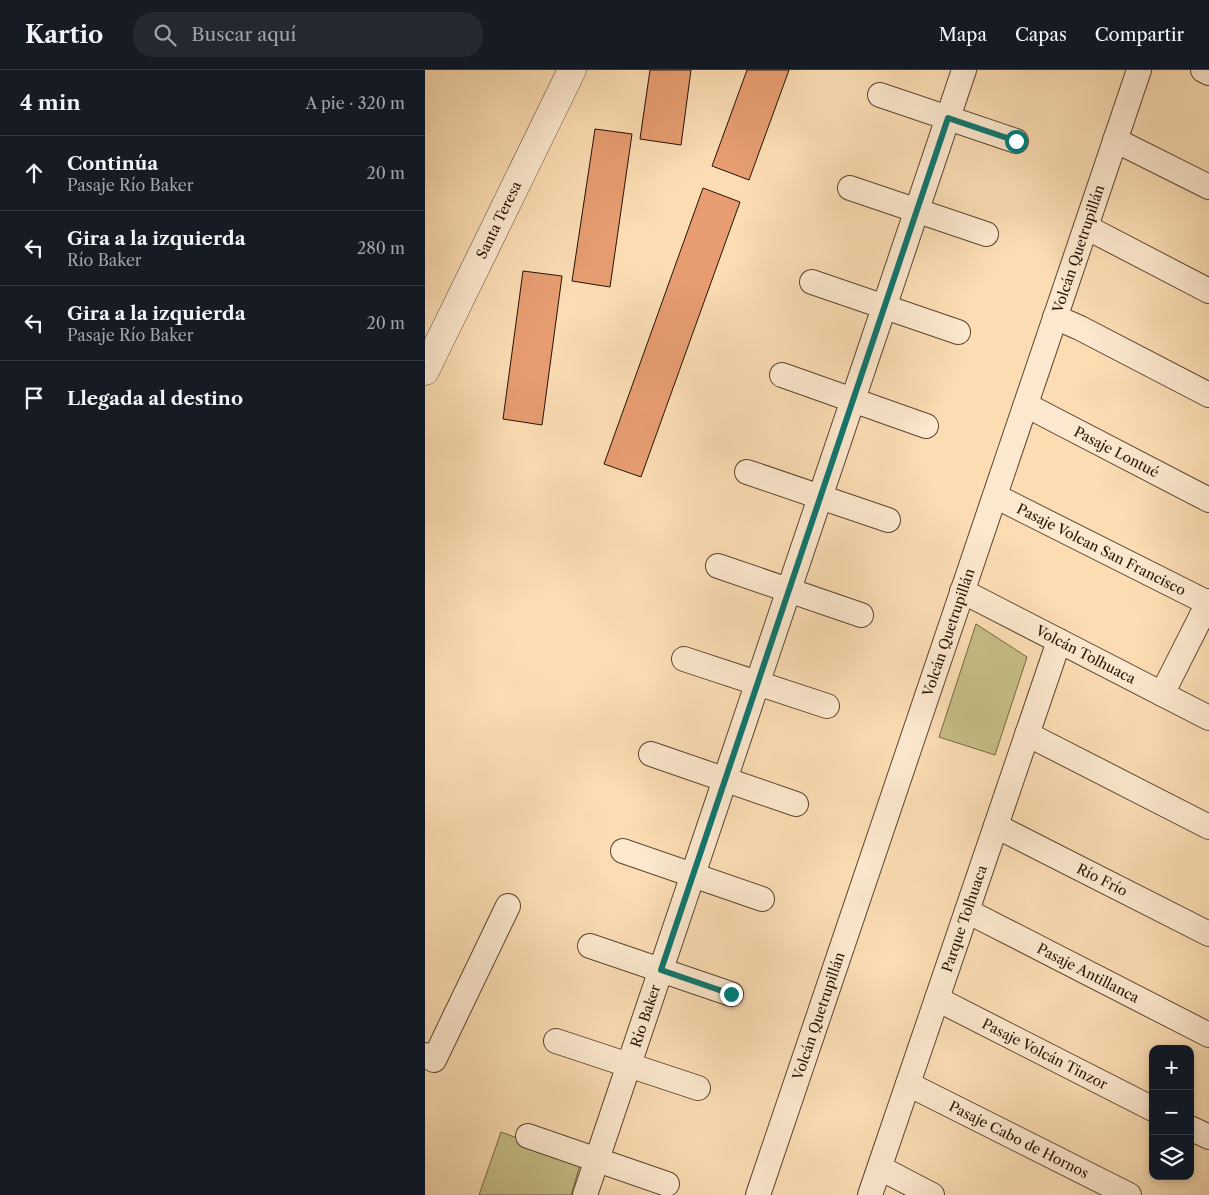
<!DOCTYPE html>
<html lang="es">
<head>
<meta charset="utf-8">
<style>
  body { margin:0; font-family:"Libre Caslon Text",serif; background:#242831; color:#f1f3f6 }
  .controls { position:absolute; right:15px; bottom:15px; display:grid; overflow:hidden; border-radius:10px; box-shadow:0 2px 8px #0003 }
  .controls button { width:45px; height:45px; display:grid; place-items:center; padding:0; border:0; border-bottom:1px solid #363941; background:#171b24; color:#f1f3f6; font:25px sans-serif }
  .stop { position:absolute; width:15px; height:15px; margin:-11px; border:4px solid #0f766e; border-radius:50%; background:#fff }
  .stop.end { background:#0f766e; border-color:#fff; box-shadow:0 1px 5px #0008 }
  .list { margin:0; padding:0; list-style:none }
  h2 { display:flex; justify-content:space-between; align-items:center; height:65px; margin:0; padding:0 20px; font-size:21px }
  h2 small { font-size:16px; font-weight:400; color:#9ea1a6 }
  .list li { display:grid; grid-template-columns:32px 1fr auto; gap:15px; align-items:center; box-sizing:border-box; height:75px; padding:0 20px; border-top:1px solid #363941 }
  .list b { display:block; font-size:19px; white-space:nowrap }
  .list p { margin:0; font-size:16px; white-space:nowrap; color:#9ea1a6 }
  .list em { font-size:16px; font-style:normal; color:#9ea1a6 }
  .icon { flex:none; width:28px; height:28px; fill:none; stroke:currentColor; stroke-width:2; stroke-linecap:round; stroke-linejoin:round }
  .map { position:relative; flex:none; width:784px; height:1125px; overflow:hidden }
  header { display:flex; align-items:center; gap:30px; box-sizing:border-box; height:70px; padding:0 25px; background:#171b24; border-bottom:1px solid #363941 }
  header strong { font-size:24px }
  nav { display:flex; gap:28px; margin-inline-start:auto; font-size:18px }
  .search { width:350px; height:45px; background:#242831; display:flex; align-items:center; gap:12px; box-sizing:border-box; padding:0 18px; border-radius:20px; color:#9ea1a6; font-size:19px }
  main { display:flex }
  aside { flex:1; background:#171b24 }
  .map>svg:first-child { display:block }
</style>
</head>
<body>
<header>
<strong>Kartio</strong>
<div class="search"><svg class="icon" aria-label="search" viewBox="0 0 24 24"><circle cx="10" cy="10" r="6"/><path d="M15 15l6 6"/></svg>Buscar aquí</div>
<nav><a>Mapa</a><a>Capas</a><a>Compartir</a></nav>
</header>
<main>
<aside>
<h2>4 min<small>A pie · 320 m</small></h2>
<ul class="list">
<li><svg class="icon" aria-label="ahead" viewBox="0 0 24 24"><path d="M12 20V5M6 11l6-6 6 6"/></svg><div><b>Continúa</b><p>Pasaje Río Baker</p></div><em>20 m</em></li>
<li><svg class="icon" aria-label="left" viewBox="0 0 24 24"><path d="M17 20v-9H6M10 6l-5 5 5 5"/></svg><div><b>Gira a la izquierda</b><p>Río Baker</p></div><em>280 m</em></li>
<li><svg class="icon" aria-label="left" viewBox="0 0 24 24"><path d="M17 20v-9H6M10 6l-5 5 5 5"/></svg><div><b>Gira a la izquierda</b><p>Pasaje Río Baker</p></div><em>20 m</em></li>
<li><svg class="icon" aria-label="arrive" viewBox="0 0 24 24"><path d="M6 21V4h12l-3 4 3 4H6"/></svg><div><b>Llegada al destino</b></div></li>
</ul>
</aside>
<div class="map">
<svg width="784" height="1125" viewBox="0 0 784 1125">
  <rect width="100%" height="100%" fill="#fbdcb3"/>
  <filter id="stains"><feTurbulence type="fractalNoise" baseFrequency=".004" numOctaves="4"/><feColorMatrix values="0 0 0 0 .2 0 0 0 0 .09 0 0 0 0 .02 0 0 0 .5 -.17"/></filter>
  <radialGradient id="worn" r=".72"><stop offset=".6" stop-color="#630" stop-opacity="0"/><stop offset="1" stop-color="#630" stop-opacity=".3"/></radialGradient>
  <path fill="#c6be87" stroke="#756846" d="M551,554l51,33 -32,98 -56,-18z
    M76,1062l80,30 -10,33h-92z"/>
  <path fill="#e79d71" stroke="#241304" d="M225,0h41l-10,75 -41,-6z
    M322,0h42l-40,110 -37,-14z
    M170,59l37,5 -22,153 -38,-6z
    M278,118l37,14 -99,275 -37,-13z
    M98,201l39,5 -20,149 -39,-6z"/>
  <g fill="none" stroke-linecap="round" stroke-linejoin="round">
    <defs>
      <g id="minor">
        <path d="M778,0l6,3"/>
        <path d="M455,25l136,46"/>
        <path d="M690,70l94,47"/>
        <path d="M425,118l136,46"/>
        <path d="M661,157l123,64"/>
        <path d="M387,212l146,50"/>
        <path d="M630,247l25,11 129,67"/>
        <path d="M357,305l144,51"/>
        <path id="s1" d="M601,335l183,95"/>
        <path d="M322,402l141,48"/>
        <path id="s2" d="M570,426l213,107"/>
        <path d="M293,496l143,49"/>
        <path id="s3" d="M537,521l247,127"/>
        <path d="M259,589l143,47"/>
        <path d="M737,624l47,-93"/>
        <path d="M602,664l182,93"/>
        <path d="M226,684l145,50"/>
        <path id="s4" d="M571,756l213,108"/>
        <path d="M198,781l139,48"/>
        <path id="s5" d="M542,841l242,124"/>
        <path d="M165,876l141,48"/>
        <path id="s6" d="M512,929l216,110"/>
        <path d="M131,971l142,47"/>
        <path d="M0,985l9,5 74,-154"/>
        <path id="s7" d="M483,1014l221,111"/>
        <path d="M765,1058l19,9"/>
        <path d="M103,1066l139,48"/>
        <path d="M455,1098l52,27"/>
        <path id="s8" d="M160,1125l379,-1125"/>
        <path id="s9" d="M333,1125l381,-1125"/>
        <path id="s10" d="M445,1125l189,-554"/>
      </g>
      <g id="tertiary">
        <path id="s11" d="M0,301l147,-301"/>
      </g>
    </defs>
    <use href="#minor" stroke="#5a4530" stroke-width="26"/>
    <use href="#tertiary" stroke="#5a4530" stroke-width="29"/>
    <use href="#minor" stroke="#fce8ce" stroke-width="24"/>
    <use href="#tertiary" stroke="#fce8ce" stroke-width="28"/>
  </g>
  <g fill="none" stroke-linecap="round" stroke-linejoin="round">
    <path stroke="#0f766e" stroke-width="6" d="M306,924l-70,-24 287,-852 68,23"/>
  </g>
  <g text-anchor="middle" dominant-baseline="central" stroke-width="4" stroke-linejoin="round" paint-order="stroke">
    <g font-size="14" fill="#241304" stroke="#fce8ce">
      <text stroke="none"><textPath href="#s11" startOffset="168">Santa Teresa</textPath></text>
      <text stroke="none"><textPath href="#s9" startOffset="999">Volcán Quetrupillán</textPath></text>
      <text stroke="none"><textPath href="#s1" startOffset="102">Pasaje Lontué</textPath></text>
      <text stroke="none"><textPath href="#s2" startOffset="119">Pasaje Volcan San Francisco</textPath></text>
      <text stroke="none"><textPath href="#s9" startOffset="594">Volcán Quetrupillán</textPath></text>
      <text stroke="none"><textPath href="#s3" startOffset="139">Volcán Tolhuaca</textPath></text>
      <text stroke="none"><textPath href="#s4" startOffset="119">Río Frío</textPath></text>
      <text stroke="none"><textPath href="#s10" startOffset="292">Parque Tolhuaca</textPath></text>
      <text stroke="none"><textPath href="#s5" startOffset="136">Pasaje Antillanca</textPath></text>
      <text stroke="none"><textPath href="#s8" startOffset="189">Río Baker</textPath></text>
      <text stroke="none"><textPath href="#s9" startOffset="189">Volcán Quetrupillán</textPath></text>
      <text stroke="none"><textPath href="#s6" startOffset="121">Pasaje Volcán Tinzor</textPath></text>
      <text stroke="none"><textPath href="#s7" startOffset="124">Pasaje Cabo de Hornos</textPath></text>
    </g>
  </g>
  <rect width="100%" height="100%" filter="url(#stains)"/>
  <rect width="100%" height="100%" fill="url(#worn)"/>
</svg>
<div class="controls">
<button>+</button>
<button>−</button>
<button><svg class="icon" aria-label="layers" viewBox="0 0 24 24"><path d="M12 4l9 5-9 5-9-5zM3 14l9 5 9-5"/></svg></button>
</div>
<div class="stop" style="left:591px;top:71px"></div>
<div class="stop end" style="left:306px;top:924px"></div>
</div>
</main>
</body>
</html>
